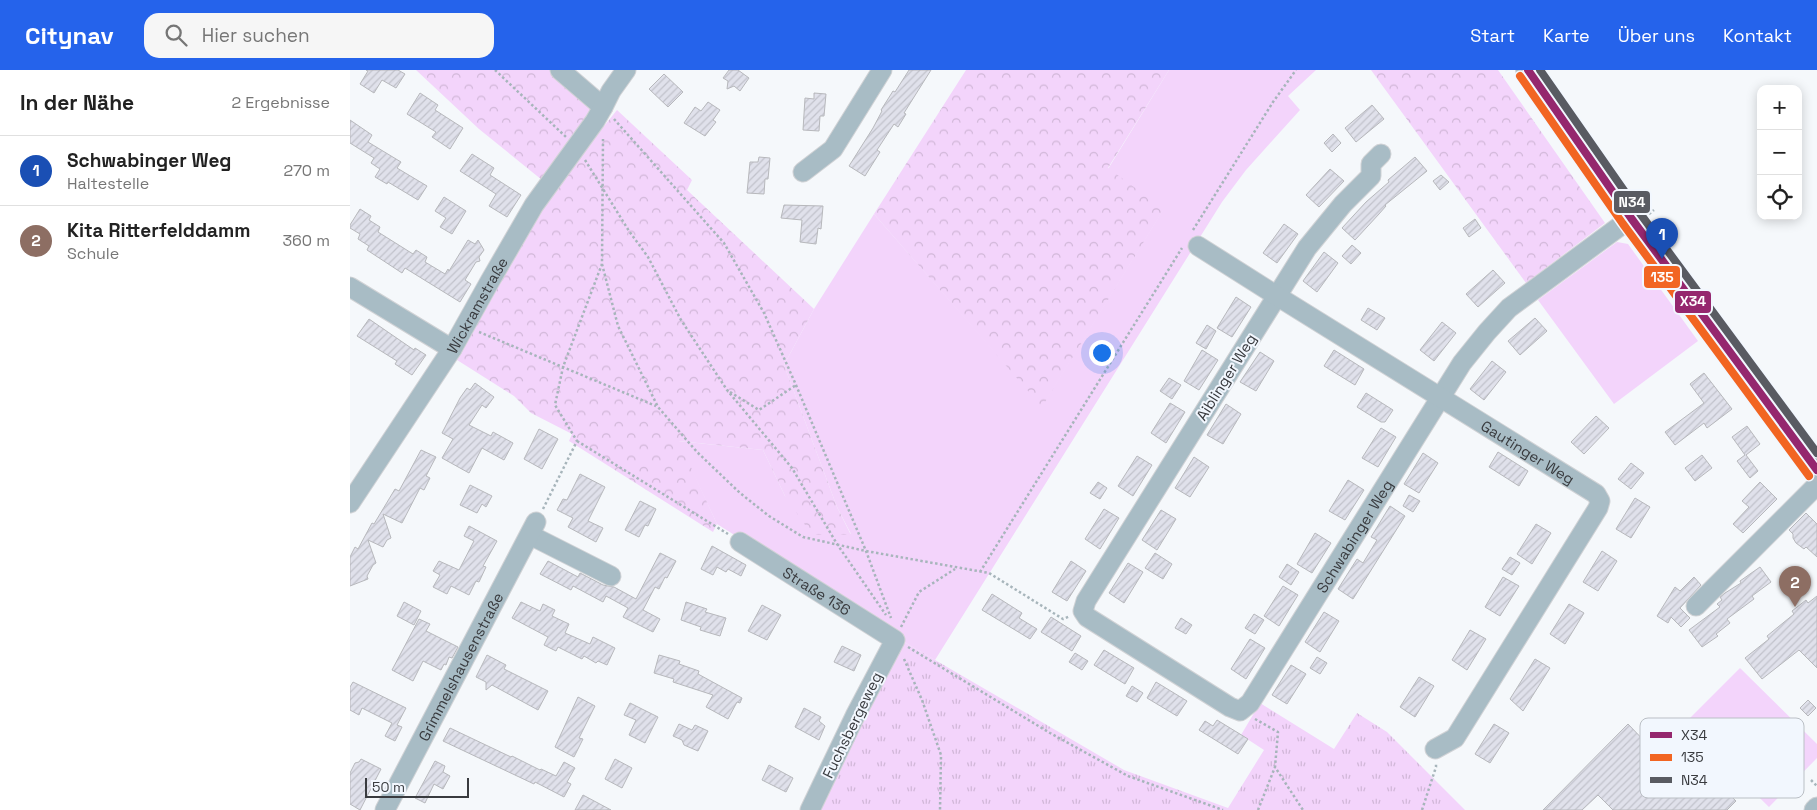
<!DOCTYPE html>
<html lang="de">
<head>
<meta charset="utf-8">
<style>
  body { margin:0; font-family:"Space Grotesk",sans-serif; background:#f6f6f6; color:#222 }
  .controls { position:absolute; right:15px; top:15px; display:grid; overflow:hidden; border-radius:10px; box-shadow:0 2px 12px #0003 }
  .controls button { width:45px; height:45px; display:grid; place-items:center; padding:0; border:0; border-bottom:1px solid #e0e0e0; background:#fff; color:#222; font:25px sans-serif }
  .scale { position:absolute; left:15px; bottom:12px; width:104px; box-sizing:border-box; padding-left:5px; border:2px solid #393b3f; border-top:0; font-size:14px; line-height:18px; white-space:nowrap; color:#393b3f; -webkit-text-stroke:4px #f2f7fe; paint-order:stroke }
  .you { position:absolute; left:751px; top:282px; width:18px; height:18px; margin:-12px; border:4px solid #fff; border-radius:50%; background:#1a73e8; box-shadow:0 0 0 8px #1a73e833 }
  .badge { display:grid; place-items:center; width:32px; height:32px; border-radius:50%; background:#2563eb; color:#fff; font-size:16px; font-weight:700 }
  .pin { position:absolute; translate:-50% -41px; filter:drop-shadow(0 1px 2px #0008) }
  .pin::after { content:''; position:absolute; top:26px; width:18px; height:15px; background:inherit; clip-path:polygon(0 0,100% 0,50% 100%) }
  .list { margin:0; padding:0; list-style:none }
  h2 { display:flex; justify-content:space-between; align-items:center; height:65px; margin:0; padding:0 20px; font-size:21px }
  h2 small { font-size:16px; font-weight:400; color:#767676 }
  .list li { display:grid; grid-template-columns:32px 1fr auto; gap:15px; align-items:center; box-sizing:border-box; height:70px; padding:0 20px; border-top:1px solid #e0e0e0 }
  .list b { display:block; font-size:19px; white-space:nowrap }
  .list p { margin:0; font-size:16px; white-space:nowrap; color:#767676 }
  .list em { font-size:16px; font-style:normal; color:#767676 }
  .icon { flex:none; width:28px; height:28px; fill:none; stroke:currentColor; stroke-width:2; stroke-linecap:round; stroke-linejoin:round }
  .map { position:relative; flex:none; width:1467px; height:740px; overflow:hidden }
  header { display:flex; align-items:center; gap:30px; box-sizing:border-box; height:70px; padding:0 25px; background:#2563eb; color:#fff }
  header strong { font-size:24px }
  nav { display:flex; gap:28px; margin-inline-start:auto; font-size:18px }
  .search { width:350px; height:45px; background:#f6f6f6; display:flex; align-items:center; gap:12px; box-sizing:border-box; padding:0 18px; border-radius:15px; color:#767676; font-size:19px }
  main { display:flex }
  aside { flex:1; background:#fff }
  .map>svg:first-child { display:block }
</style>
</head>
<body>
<header>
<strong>Citynav</strong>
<div class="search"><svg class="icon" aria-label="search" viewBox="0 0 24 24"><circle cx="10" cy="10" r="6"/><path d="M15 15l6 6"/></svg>Hier suchen</div>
<nav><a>Start</a><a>Karte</a><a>Über uns</a><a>Kontakt</a></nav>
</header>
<main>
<aside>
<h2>In der Nähe<small>2 Ergebnisse</small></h2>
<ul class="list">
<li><span class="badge" style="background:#1a4fb4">1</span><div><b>Schwabinger Weg</b><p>Haltestelle</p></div><em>270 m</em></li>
<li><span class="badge" style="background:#8d6e63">2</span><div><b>Kita Ritterfelddamm</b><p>Schule</p></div><em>360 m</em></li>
</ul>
</aside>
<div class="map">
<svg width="1467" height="740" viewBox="0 0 1467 740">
  <defs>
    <pattern id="forest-crowns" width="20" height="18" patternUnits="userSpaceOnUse" patternTransform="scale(1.25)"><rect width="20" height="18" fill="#f3d4fb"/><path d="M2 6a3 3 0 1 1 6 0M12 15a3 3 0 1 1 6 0" fill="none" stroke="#d1b7d8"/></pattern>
    <pattern id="park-tufts" width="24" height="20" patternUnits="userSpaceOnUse" patternTransform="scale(1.25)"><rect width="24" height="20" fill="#f3d4fb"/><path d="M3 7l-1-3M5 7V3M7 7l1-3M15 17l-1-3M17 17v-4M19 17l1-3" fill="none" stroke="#d1b7d8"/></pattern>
    <pattern id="building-hatch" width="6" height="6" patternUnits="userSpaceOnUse" patternTransform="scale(1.25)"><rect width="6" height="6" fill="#e0e1eb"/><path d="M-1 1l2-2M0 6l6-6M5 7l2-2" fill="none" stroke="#c1c2cb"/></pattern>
  </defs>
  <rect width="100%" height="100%" fill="#f5f8fb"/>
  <path fill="#f3d4fb" d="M819,0h147l-28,26 12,14 -54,60 -24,32 -287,458 -36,-21 -182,-115 -39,-83 85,9 22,46 66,38 -14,-27 -53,-142 30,-56 60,-95 168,192 121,-196 -55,-41z
    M1267,172l11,2 70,97 -84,63 -76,-104z
    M1390,598l77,76v14l-48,49 -85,-83z"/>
  <path fill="url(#forest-crowns)" d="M66,0h134l46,43 -54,67 -63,-51z
    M616,0h203l-61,98 56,41 -122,198 -168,-193z
    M1021,0h127l107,153 -79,60z
    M267,40l75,70 -5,10 127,119 -30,56 53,142 14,28h-39l-27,-39 -22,-46 -84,-9 38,83 -4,8 -144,-91 3,-7 -41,-21 -17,-17 -57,-36 95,-169z"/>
  <path fill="url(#park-tufts)" d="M549,569l225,131 104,38 36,-58 -23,-15 19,-32 74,46 23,-36 30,19 78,78h-654z"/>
  <path fill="url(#building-hatch)" stroke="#b7b8bc" d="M16,0h32l7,4 -9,14 -14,-8 -8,13 -14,-9 8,-13z
    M379,0h9l11,8 -9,13 -6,-5 -7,3 1,-8 -5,-3z
    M559,0h22l-27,43 2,1 -8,13 -4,-3 -17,26 3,2 -15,24 -16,-10 24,-38 9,-17 -1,-1 12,-19 2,1z
    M314,4l19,18 -15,15 -19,-18z
    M70,23l18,12 -3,5 28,18 -13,21 -18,-12 4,-5 -29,-18z
    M464,23l12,1 -2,22h-4l-1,15 -16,-1 2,-32 9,1z
    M358,32l12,8 -7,10 3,2 -11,14 -21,-13 11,-16 6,4z
    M1022,35l12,14 -28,23 -11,-14z
    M0,50l22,15 -4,7 33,20 -4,6 30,18 -9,14 -30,-18 -1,2 -12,-7 5,-8 -9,-6 3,-5 -24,-15z
    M983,64l8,9 -9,9 -8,-9z
    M122,84l22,14 -4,7 31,20 -14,22 -18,-11 7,-12 -36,-23z
    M409,87l11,1 -2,21h-3l-1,15 -17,-1 3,-31h8z
    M1065,87l12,14 -42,34 1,1 -7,8 -24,26 -13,-12 24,-26 23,-20 -1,-2z
    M980,99l14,12 -25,26 -13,-12z
    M1091,105l8,7 -9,8 -7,-9z
    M94,127l22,14 -14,23 -12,-7 6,-9 -11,-7z
    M434,135l39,1 -2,23 -3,-1 -2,16 -16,-2 2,-22 -21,-2z
    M10,139l11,7 -2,4 11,7 -2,5 35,22 3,-4 11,7 -2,5 20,12 3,-5 1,2 19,-31 7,4 3,-4 6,10 -5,7 1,4 -4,1 -11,18 6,4 -11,18 -55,-34 -3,5 -35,-23 2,-4 -11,-7 2,-5 -10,-6v-3z
    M1125,149l6,9 -12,9 -6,-9z
    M934,154l14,10 -21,29 -14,-10z
    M1002,175l9,8 -10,11 -9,-8z
    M974,182l14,11 -21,29 -14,-11z
    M1143,200l12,13 -27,24 -12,-13z
    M886,227l15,10 -19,30 -15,-9z
    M1018,238l17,10 -8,12 -16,-10z
    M1185,248l12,13 -27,24 -12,-14z
    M19,249l45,31 1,-2 11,7 -14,20 -17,-11 2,-3 -40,-25z
    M1092,252l14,11 -22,28 -14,-11z
    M857,255l9,6 -10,18 -10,-6z
    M852,280l16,10 -19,30 -15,-9z
    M984,280l30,19 -9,16 -31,-19z
    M910,282l14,9 -18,30 -16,-9z
    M1142,291l14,11 -22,28 -14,-11z
    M1354,303l28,36 -25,19 -3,-5 -29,22 -10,-13 39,-29 -14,-19z
    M819,308l12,7 -9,14 -12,-8z
    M125,313l19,14 -8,11 -4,-3 -13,20 22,11 2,-4 20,11 -9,17 -22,-12 -13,25 -27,-15 11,-19 -11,-6 18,-35 7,-10 3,2z
    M1016,323l27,17 -8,12h-4l-24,-15z
    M820,333l15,9 -19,31 -15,-10z
    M876,334l15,10 -18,30 -16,-9z
    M1246,346l13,12 -25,26 -13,-12z
    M1397,356l13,18 -14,11 12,16 -8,7 -13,-17 8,-6 -13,-18z
    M1031,358l15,9 -18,30 -16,-9z
    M189,359l19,10 -16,30 -18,-10z
    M71,380l15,7 -10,19 4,2 -6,12 -4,-2 -18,35 -19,-9 8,24 -4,2 -4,7 -15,-7 8,23 -3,2 -6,11 1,3 -18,7v-29l5,-10 3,2 14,-26 2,1 21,-35 4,2z
    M1148,382l30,19 -9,15 -30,-19z
    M1073,383l15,10 -19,30 -15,-9z
    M1352,385l10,13 -17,13 -10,-13z
    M787,386l15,9 -19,31 -15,-10z
    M844,387l15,10 -19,30 -15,-9z
    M1281,393l13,10 -13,16 -13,-10z
    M230,404l25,13 -17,34 15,7 -7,14 -28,-15 5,-9 -16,-8 6,-11 4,1z
    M998,410l16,10 -19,30 -16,-9z
    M748,412l9,6 -7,11 -10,-6z
    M1410,412l17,17 -34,34 -10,-9 16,-17 -7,-6z
    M120,415l22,11 -6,11 -4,-3 -5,9 -17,-8z
    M1059,425l11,6 -7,11 -10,-6z
    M1285,428l15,9 -19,31 -15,-9z
    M290,431l16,8 -8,17 -3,-1 -6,12 -14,-7z
    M1040,436l15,10 -52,83 -15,-10 19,-30 6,4 14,-23 -6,-3z
    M754,439l15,9 -19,31 -15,-10z
    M811,440l15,9 -19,31 -15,-10z
    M1456,443l11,11v33l-11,-10 -2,2 -8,-6 -3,-5v-4l-4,-4z
    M1186,454l15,9 -19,31 -15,-10z
    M119,456l28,15 -14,25 3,1 -7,15 -3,-1 -7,14 -18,-9 -4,8 -14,-7 7,-12 -7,-4 6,-10 20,9 15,-29 -10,-5z
    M965,463l16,10 -19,30 -15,-9z
    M362,476l34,19 -5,11 -13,-7 -2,3 -9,-5 -4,8 -12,-6z
    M1252,481l15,10 -19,30 -15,-9z
    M310,483l16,8 -9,17 -2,-1 -6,12 -4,-2 -12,23 17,9 -7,13 -30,-15 5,-9 -22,-12 -3,6 -30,-16 -2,4 -31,-16 8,-13 30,16 2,-4 23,12 11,2 22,12z
    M805,483l17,11 -9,15 -18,-11z
    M1160,487l10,6 -8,12 -10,-6z
    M721,491l15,10 -19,30 -15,-9z
    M778,493l15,9 -19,31 -15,-10z
    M937,494l12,8 -8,13 -12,-8z
    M1410,497l11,15 -19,14 2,3 -27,20 3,4 -14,11 2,2 -16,11 -13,-17 31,-23 -3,-3 5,-4 -2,-3 5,-4 16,-10 -1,-2z
    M1153,507l16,9 -19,30 -15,-9z
    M1344,507l7,8 -21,23 10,10 -9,9 -10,-10 -3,6 -11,-7 18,-29 5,4z
    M933,516l15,9 -19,31 -15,-10z
    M642,524l30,19 -3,5 18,11 -7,10 -48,-29z
    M1467,526v72l-18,-18 -37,29 -17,-21 24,-19 -2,-3 27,-22 -2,-3 14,-11 2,3z
    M54,532l17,9 -7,14 -17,-9z
    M171,532l19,9 3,-7 12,6 -3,6 17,8 -4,9 25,11 3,-7 22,11 -8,17 -9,-4 -2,2 -12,-7 -2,3 -24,-12 -2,4 -12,-6 4,-8 -36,-19z
    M336,532l21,7 -2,3 21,6 -6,18 -20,-6 1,-3 -20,-7z
    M1219,534l15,9 -19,31 -15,-10z
    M412,535l19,10 -14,25 -19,-9z
    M974,542l15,9 -19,31 -15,-10z
    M904,544l10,6 -9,14 -10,-6z
    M701,547l30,19 -9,15 -31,-19z
    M831,548l11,7 -6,9 -11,-6z
    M69,549l11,5 -4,7 32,16 -6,11 -3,-1 -3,8 -2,-1 -3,6 -18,-9 -10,20 -21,-11z
    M1120,560l16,9 -19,31 -15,-10z
    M900,569l15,9 -19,31 -15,-10z
    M492,576l19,9 -7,16 -20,-9z
    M754,580l30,18 -9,16 -31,-19z
    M725,583l13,8 -6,9 -13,-8z
    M137,585l19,10 -2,4 44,22 -10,19 -46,-25 -6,5v-8l-10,-5z
    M309,585l21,6 -1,3 20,7 -1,3 44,24 -2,5 -3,-1 -9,17 -22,-12 7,-12 -40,-13 1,-3 -20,-6z
    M967,587l10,6 -7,11 -10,-6z
    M1185,589l15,9 -27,43 -13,-12z
    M941,595l15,9 -19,30 -15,-9z
    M1069,607l15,9 -19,31 -15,-10z
    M3,612l53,26 -9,17 5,2 -7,14 -10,-5 7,-13 -30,-15 -3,7 -9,-5v-23z
    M806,612l31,19 -10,15 -30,-18z
    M782,616l11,7 -6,9 -11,-6z
    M228,627l17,9 -16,32 4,1 -9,18 -19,-10z
    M1458,630l8,8 -8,8 -8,-8z
    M280,633l28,14 -13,26 -16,-8 7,-15 -12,-5z
    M454,638l17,9 -2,4 6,5 -6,14 -24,-13z
    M867,650l31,19 -10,15 -39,-24 6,-9 8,5z
    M329,654l13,6 3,-5 13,6 -10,20 -14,-6 -2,-5 -9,-4z
    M1144,654l15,9 -19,30 -15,-9z
    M1278,654l24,25 15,-15 69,67 -9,9h-114l-15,-15 -16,15h-39z
    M100,658l61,29 1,-1 28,14 1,-1 15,7 8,-14 11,6 -8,14 4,2 -7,13 -29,-15 -1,2 -91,-43z
    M11,689l20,10 -21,41 -10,-6v-31l5,-10 4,-1z
    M265,689l17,9 -10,20 -17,-9z
    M85,691l10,5 -2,6 7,4 -7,13 -9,-5 -9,19 -10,-5z
    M419,695l24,13 -7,14 -24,-12z
    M233,725l28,15h-36z"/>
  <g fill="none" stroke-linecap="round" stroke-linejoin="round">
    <defs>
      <g id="minor">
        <path d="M210,0l43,37"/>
        <path id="s1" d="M1031,84l-10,10v12l-28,28 -36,44 -221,353 -3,10 4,6 143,90 10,4 10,-8 212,-340 25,-31 22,-24 122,-90"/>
        <path d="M453,102l30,-23 49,-79"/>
        <path id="s2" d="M848,176l79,50 319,198 4,7 -2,7 -143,230 -20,11"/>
        <path d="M0,217l102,62"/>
        <path id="s3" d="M0,433l102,-154 38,-68 44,-76 61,-84 8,-14 8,-16 15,-21"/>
        <path d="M180,465l81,41"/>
        <path id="s4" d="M390,472l155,98 -40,76 -45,94"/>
        <path d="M1346,536l121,-121"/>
        <path id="s5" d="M35,740l151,-288"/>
        <path d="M1464,740l3,-3"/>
      </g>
      <path id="major" d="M1178,0l103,148 186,252"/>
    </defs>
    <use href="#minor" stroke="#d0d2d5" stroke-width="21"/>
    <use href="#major" stroke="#d0d2d5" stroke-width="26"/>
    <path stroke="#a7b5bb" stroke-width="2.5" stroke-dasharray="2.5 2.5" stroke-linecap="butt" d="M145,0l71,67
      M264,49l110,124 40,70 32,72 70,166 25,67
      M235,90l44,71 19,26 33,63 46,70 65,78 45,76 49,71
      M1299,144l5,-4
      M843,160l80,-128 23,-32
      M252,194l16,62 40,81 39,45 43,41 29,23 34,21 63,14 123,22 74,46 7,-3
      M129,262l177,74
      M380,322l29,18 37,-25
      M227,371l151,93
      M193,439l34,-68 -22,-36 8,-38 39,-103 1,-125
      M630,502l202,-324
      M551,557l18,-35 36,-23
      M558,577l142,86 78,43 95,34
      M554,589l18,41 19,55 -1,55
      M905,649l23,13 -3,35 28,43
      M1461,710l6,6
      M908,740l17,-43
      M1072,740l14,-43v-4"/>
    <use href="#minor" stroke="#a8bcc5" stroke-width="19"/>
    <use href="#major" stroke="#acbcc4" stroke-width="24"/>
    <defs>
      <path id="bus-1" d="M1178,0l103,148 186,252"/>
      <path id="bus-2" d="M1170,6l103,148 186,252"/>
      <path id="bus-3" d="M1190,0l99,142 178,241"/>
    </defs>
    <use href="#bus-1" stroke="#f2f7fe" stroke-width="11"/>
    <use href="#bus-2" stroke="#f2f7fe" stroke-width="11"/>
    <use href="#bus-3" stroke="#f2f7fe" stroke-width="11"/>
    <use href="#bus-1" stroke="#95276e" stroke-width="8"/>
    <use href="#bus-2" stroke="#f26522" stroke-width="8"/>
    <use href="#bus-3" stroke="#595b62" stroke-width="8"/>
  </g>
  <g text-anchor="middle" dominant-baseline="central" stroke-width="4" stroke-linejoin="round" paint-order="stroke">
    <g font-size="15" fill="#393b3f" stroke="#f2f7fe">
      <text stroke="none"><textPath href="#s3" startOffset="235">Wickramstraße</textPath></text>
      <text transform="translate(876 307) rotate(-58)">Aiblinger Weg</text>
      <text stroke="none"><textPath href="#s2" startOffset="389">Gautinger Weg</textPath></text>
      <text stroke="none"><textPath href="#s1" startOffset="946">Schwabinger Weg</textPath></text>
      <text stroke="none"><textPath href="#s4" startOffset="91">Straße 136</textPath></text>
      <text stroke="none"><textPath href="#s5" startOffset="162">Grimmelshausenstraße</textPath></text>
      <text transform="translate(502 655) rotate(-64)">Fuchsbergeweg</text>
    </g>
  </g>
  <rect x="1290" y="648" width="164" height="80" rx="8" fill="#f2f7fe" stroke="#babfc5" stroke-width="1"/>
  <rect x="1300" y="662" width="22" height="6" fill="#95276e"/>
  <rect x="1300" y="684" width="22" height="7" fill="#f26522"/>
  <rect x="1300" y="707" width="22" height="6" fill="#595b62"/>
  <g font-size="14" fill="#393b3f">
    <text x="1331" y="670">X34</text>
    <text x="1331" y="692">135</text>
    <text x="1331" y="715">N34</text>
  </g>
  <g stroke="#f2f7fe" stroke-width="2">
    <rect x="1263" y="120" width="38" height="24" rx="5" fill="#595b62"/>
    <rect x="1293" y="195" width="38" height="24" rx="5" fill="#f26522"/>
    <rect x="1324" y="220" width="38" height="24" rx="5" fill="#95276e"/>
  </g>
  <g font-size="14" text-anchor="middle" font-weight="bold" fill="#fff">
    <text x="1282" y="137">N34</text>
    <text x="1312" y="212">135</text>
    <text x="1343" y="236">X34</text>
  </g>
</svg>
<div class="controls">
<button>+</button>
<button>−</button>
<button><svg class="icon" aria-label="locate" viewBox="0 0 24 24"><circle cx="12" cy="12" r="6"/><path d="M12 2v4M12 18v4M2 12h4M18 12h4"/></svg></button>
</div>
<div class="scale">50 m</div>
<div class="you"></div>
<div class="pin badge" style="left:1312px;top:189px;background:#1a4fb4">1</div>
<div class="pin badge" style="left:1445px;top:537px;background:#8d6e63">2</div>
</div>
</main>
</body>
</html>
